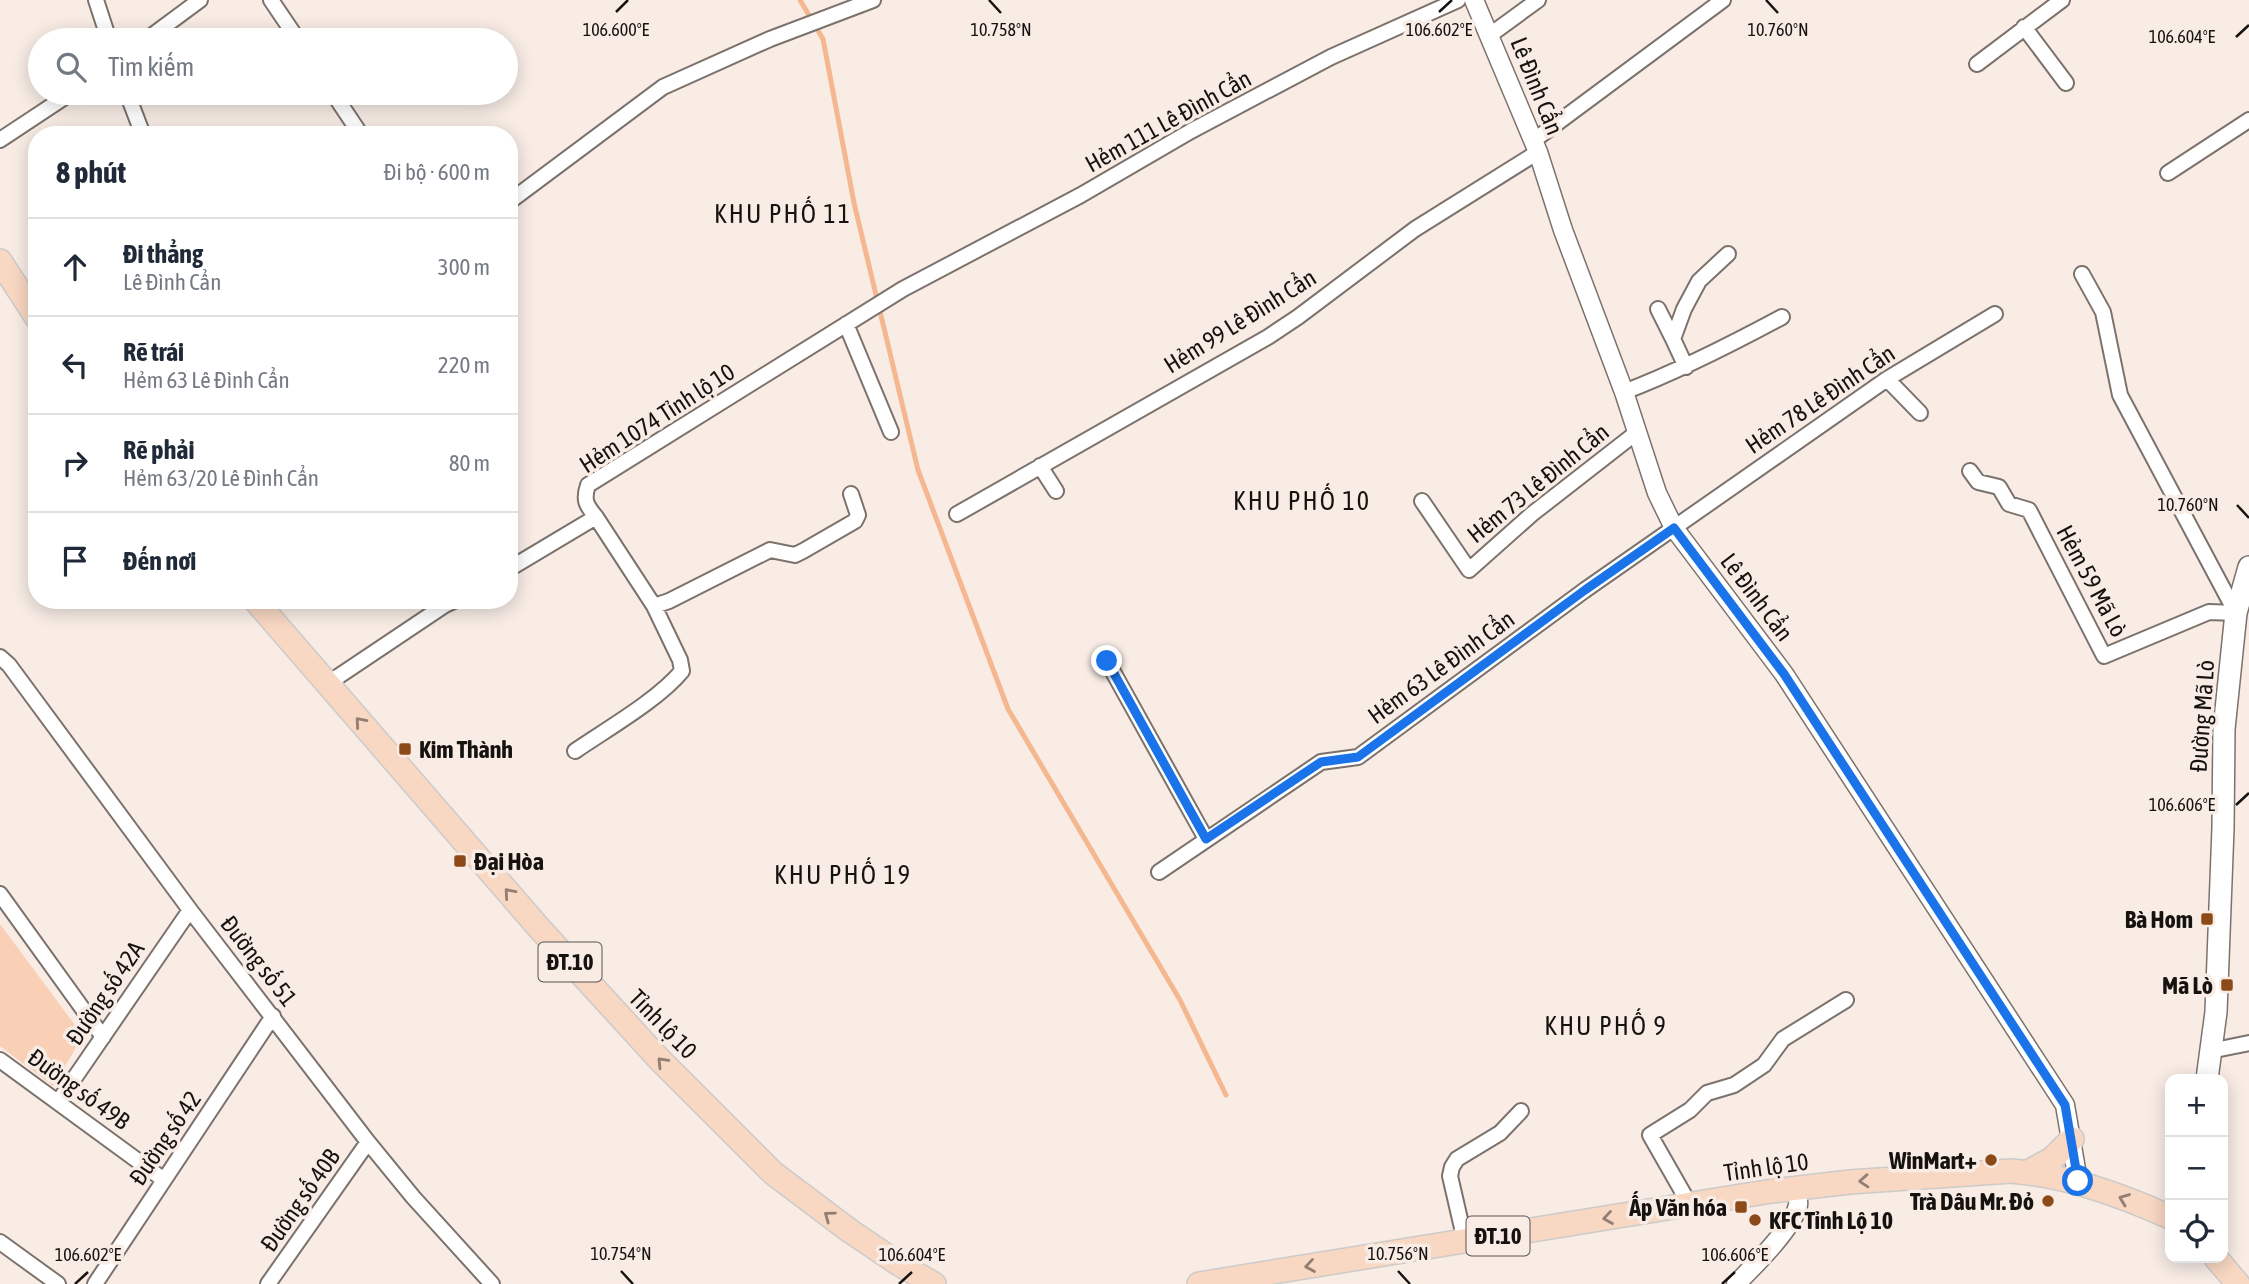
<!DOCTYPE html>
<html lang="vi">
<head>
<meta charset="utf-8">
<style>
  body { margin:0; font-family:"Asap Condensed",sans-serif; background:#f2f2f3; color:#1f2937 }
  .controls { position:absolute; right:21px; bottom:21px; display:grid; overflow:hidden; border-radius:14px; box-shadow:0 4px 18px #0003 }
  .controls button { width:63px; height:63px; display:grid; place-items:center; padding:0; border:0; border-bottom:2px solid #e0e1e3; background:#fff; color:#1f2937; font:35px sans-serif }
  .stop { position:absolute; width:21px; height:21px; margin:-16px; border:5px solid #1a73e8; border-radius:50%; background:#fff }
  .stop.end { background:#1a73e8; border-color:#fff; box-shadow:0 2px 7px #0008 }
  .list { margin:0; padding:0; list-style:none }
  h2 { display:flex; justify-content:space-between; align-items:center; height:91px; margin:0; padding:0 28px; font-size:30px }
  h2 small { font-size:23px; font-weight:400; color:#747a83 }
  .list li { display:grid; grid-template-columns:46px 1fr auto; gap:21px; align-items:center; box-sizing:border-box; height:98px; padding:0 28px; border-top:2px solid #e0e1e3 }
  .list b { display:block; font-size:26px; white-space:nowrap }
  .list p { margin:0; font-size:23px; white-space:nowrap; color:#747a83 }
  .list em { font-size:23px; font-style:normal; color:#747a83 }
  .icon { flex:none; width:38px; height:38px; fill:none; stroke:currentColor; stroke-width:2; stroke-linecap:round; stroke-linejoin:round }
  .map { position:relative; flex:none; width:2249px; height:1284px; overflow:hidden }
  .search { position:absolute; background:#fff; box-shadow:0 4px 18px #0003; left:28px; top:28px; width:490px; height:77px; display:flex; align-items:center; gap:18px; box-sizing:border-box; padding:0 24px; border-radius:38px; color:#747a83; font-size:26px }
  .panel { position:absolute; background:#fff; box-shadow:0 4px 18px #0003; left:28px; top:126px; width:490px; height:483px; border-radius:28px }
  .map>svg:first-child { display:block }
</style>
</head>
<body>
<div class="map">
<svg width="2249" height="1284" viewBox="0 0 2249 1284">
  <rect width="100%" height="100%" fill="#f8ece5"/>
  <path fill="#f9cfb6" d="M0,924l83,112 -30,50 -53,-40z"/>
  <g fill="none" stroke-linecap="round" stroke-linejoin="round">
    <path stroke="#f5b790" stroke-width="5" d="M800,0l23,39 31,164 64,267 90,239 172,291 46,95"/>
    <defs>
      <path id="minor" d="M96,0l13,40
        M271,0l27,40
        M2024,27l42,56
        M1490,35l48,-35
        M146,40l54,-40
        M1977,64l85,-64
        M127,93l16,42
        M333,93l28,42
        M0,140l71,-47
        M1533,141l190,-141
        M2168,173l81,-53
        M509,202l154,-115 107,-48 103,-39
        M2082,274l21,38 17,83 116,218
        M1658,309l15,30
        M846,324l45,108
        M1686,367l-13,-28 11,-30 15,-28 29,-27
        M1887,379l33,34
        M1624,392c55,-21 106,-47 158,-75
        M1040,466l16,25
        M1970,471l8,11 21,5 10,17 20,6 75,146 105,-44 27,1
        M1422,501l47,69 63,-56 104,-81
        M957,514l311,-177 30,-20 117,-88 123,-77
        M509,569l87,-52c-10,-12 -13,-17 -8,-32l315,-196 178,-94 110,-64 140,-74 127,-57
        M654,606l15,-5 101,-51 25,5 8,-4 52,-30 3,-6 -7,-21
        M0,657l9,8 181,245 178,232 45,55 79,87
        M1107,661l99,178
        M327,684l118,-79 11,-5
        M575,751c32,-22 83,-51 107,-80l-2,-11 -26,-54 -58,-89
        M1159,872l162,-110 37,-5 227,-167 302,-211 108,-65
        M0,894l103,143
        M2210,1051l39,-8
        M0,1060l164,120
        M58,1102l132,-192
        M1690,1205l-40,-70 40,-25 17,-17 27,-8 30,-20 19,-26 63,-39
        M1465,1241l-15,-65 2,-9 5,-8 43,-26 21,-22
        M0,1242l58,42
        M95,1284l178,-268
        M268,1284l100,-142"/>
      <path id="tertiary" d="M1474,0l64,152 25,78 61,162 33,101 17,35 110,146 281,431 13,76
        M1736,1284c16,-16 58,-57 62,-79 1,-4 -1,-11 -2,-16"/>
      <path id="secondary" d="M2207,1079l9,-67 7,-184 1,-99 12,-116 13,-46"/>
      <path id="primary" d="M0,261l37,57
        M255,600l285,329 119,130 114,114 77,58 49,33 35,20
        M2028,1172l24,-13 20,-20
        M2216,1258l22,26
        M1199,1284l573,-93 78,-9 161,-11c57,5 107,23 159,46"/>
    </defs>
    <use href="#minor" stroke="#7c726c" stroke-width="18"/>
    <use href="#tertiary" stroke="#7c726c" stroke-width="21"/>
    <use href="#secondary" stroke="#7c726c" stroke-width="24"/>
    <use href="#primary" stroke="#cccbca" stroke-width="26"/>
    <use href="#minor" stroke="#fff" stroke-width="14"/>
    <use href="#tertiary" stroke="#fff" stroke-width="18"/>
    <use href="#secondary" stroke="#fff" stroke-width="21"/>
    <use href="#primary" stroke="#f8d7c3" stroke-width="23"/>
  </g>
  <defs><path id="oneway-chevron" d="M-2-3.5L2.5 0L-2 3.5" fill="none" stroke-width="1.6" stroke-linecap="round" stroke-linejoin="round" transform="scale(1.75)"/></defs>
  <g stroke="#927e72">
    <use href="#oneway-chevron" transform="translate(360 722) rotate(-131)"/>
    <use href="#oneway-chevron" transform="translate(509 893) rotate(-131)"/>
    <use href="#oneway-chevron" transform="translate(662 1062) rotate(-134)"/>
    <use href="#oneway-chevron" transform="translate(1864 1181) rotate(176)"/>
    <use href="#oneway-chevron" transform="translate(2124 1199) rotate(-159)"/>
    <use href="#oneway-chevron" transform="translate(829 1216) rotate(-144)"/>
    <use href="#oneway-chevron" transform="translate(1608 1218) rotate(171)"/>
    <use href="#oneway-chevron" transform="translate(1310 1266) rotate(171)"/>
  </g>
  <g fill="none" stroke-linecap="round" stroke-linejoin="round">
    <path stroke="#1a73e8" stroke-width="9" d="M1107,661l99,178 115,-77 37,-5 227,-167 89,-62 110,146 281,431 13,76"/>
  </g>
  <path fill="none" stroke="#161210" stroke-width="2.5" d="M989,0l12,13M1766,0l12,13M616,12l12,-12M1439,12l13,-12M2236,37l13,-12M2237,505l12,13M2236,805l13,-12M621,1271l12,13M1398,1271l12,13M75,1284l13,-12M899,1284l13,-12M1722,1284l13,-12"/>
  <g fill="#8c4a18" stroke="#f8ece5" stroke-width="2.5">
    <rect x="398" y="742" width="14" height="14" rx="3.5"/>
    <rect x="453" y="854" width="14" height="14" rx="3.5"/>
    <rect x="2200" y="912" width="14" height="14" rx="3.5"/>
    <rect x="2220" y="978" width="14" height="14" rx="3.5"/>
    <circle cx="1991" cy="1160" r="7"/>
    <circle cx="2048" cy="1201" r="7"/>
    <rect x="1734" y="1200" width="14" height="14" rx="3.5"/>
    <circle cx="1755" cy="1220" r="7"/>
  </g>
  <g text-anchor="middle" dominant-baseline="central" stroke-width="7" stroke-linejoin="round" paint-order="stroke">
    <g fill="#f8ece5" stroke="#5a5350" stroke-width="2">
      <rect x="538.5" y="942.5" width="63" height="39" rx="5"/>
      <rect x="1466.5" y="1216.5" width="63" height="39" rx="5"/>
    </g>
    <g font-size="23" font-weight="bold" fill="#161210">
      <text x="570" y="962">ĐT.10</text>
      <text x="1498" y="1236">ĐT.10</text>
    </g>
    <g font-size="24" fill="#161210" stroke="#f8ece5">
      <text transform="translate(1537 86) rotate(68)">Lê Đình Cẩn</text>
      <text transform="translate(1168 121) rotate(-29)">Hẻm 111 Lê Đình Cẩn</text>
      <text transform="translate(1240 321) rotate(-32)">Hẻm 99 Lê Đình Cẩn</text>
      <text transform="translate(1820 399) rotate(-34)">Hẻm 78 Lê Đình Cẩn</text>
      <text transform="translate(657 418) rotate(-33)">Hẻm 1074 Tỉnh lộ 10</text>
      <text transform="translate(1538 483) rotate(-39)">Hẻm 73 Lê Đình Cẩn</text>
      <text transform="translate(2092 581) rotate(62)">Hẻm 59 Mã Lò</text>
      <text transform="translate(1757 597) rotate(53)">Lê Đình Cẩn</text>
      <text transform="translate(1441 667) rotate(-36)">Hẻm 63 Lê Đình Cẩn</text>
      <text transform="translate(2202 716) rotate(-86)">Đường Mã Lò</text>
      <text transform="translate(259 961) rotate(52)">Đường số 51</text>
      <text transform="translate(105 993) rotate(-56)">Đường số 42A</text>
      <text transform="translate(663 1024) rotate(46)">Tỉnh lộ 10</text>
      <text transform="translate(79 1089) rotate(36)">Đường số 49B</text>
      <text transform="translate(165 1138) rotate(-56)">Đường số 42</text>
      <text transform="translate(1766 1167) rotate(-8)">Tỉnh lộ 10</text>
      <text transform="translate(300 1200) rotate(-55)">Đường số 40B</text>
    </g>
    <g font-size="24" font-weight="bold" fill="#161210" stroke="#f8ece5" text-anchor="end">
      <text x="419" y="749" text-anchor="start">Kim Thành</text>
      <text x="474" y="861" text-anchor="start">Đại Hòa</text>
      <text x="2193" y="919">Bà Hom</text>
      <text x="2213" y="985">Mã Lò</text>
      <text x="1977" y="1160">WinMart+</text>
      <text x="2034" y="1201">Trà Dâu Mr. Đỏ</text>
      <text x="1727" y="1207">Ấp Văn hóa</text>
      <text x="1769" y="1220" text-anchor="start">KFC Tỉnh Lộ 10</text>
    </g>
    <g font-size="26" letter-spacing="2" fill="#161210" stroke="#f8ece5">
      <text x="783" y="214">KHU PHỐ 11</text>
      <text x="1302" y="501">KHU PHỐ 10</text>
      <text x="843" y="875">KHU PHỐ 19</text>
      <text x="1606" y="1026">KHU PHỐ 9</text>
    </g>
  </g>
  <g font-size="18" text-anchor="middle" fill="#161210" stroke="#f8ece5" stroke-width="7" stroke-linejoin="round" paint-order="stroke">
    <text x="616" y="36">106.600°E</text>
    <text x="1439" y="36">106.602°E</text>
    <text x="1001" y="36">10.758°N</text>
    <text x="1778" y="36">10.760°N</text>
    <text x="2182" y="43">106.604°E</text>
    <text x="2188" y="511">10.760°N</text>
    <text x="2182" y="811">106.606°E</text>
    <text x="621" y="1260">10.754°N</text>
    <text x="1398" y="1260">10.756°N</text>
    <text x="88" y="1261">106.602°E</text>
    <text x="912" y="1261">106.604°E</text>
    <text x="1735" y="1261">106.606°E</text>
  </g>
</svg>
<div class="controls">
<button>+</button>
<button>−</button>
<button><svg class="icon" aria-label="locate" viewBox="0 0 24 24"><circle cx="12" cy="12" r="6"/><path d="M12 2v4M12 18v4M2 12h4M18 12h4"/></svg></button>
</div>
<div class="stop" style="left:2078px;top:1181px"></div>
<div class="stop end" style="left:1107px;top:661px"></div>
<div class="search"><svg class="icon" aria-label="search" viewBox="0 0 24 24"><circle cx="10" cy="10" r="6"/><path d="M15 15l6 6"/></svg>Tìm kiếm</div>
<section class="panel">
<h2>8 phút<small>Đi bộ · 600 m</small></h2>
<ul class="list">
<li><svg class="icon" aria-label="ahead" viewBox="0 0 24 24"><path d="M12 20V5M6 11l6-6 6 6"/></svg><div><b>Đi thẳng</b><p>Lê Đình Cẩn</p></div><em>300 m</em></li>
<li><svg class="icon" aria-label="left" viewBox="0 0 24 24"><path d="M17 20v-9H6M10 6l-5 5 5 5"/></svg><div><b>Rẽ trái</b><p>Hẻm 63 Lê Đình Cẩn</p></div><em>220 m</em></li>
<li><svg class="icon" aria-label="right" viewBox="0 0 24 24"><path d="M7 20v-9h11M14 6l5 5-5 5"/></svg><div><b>Rẽ phải</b><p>Hẻm 63/20 Lê Đình Cẩn</p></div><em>80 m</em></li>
<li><svg class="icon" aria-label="arrive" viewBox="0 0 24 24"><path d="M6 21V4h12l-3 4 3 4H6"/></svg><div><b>Đến nơi</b></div></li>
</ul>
</section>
</div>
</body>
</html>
